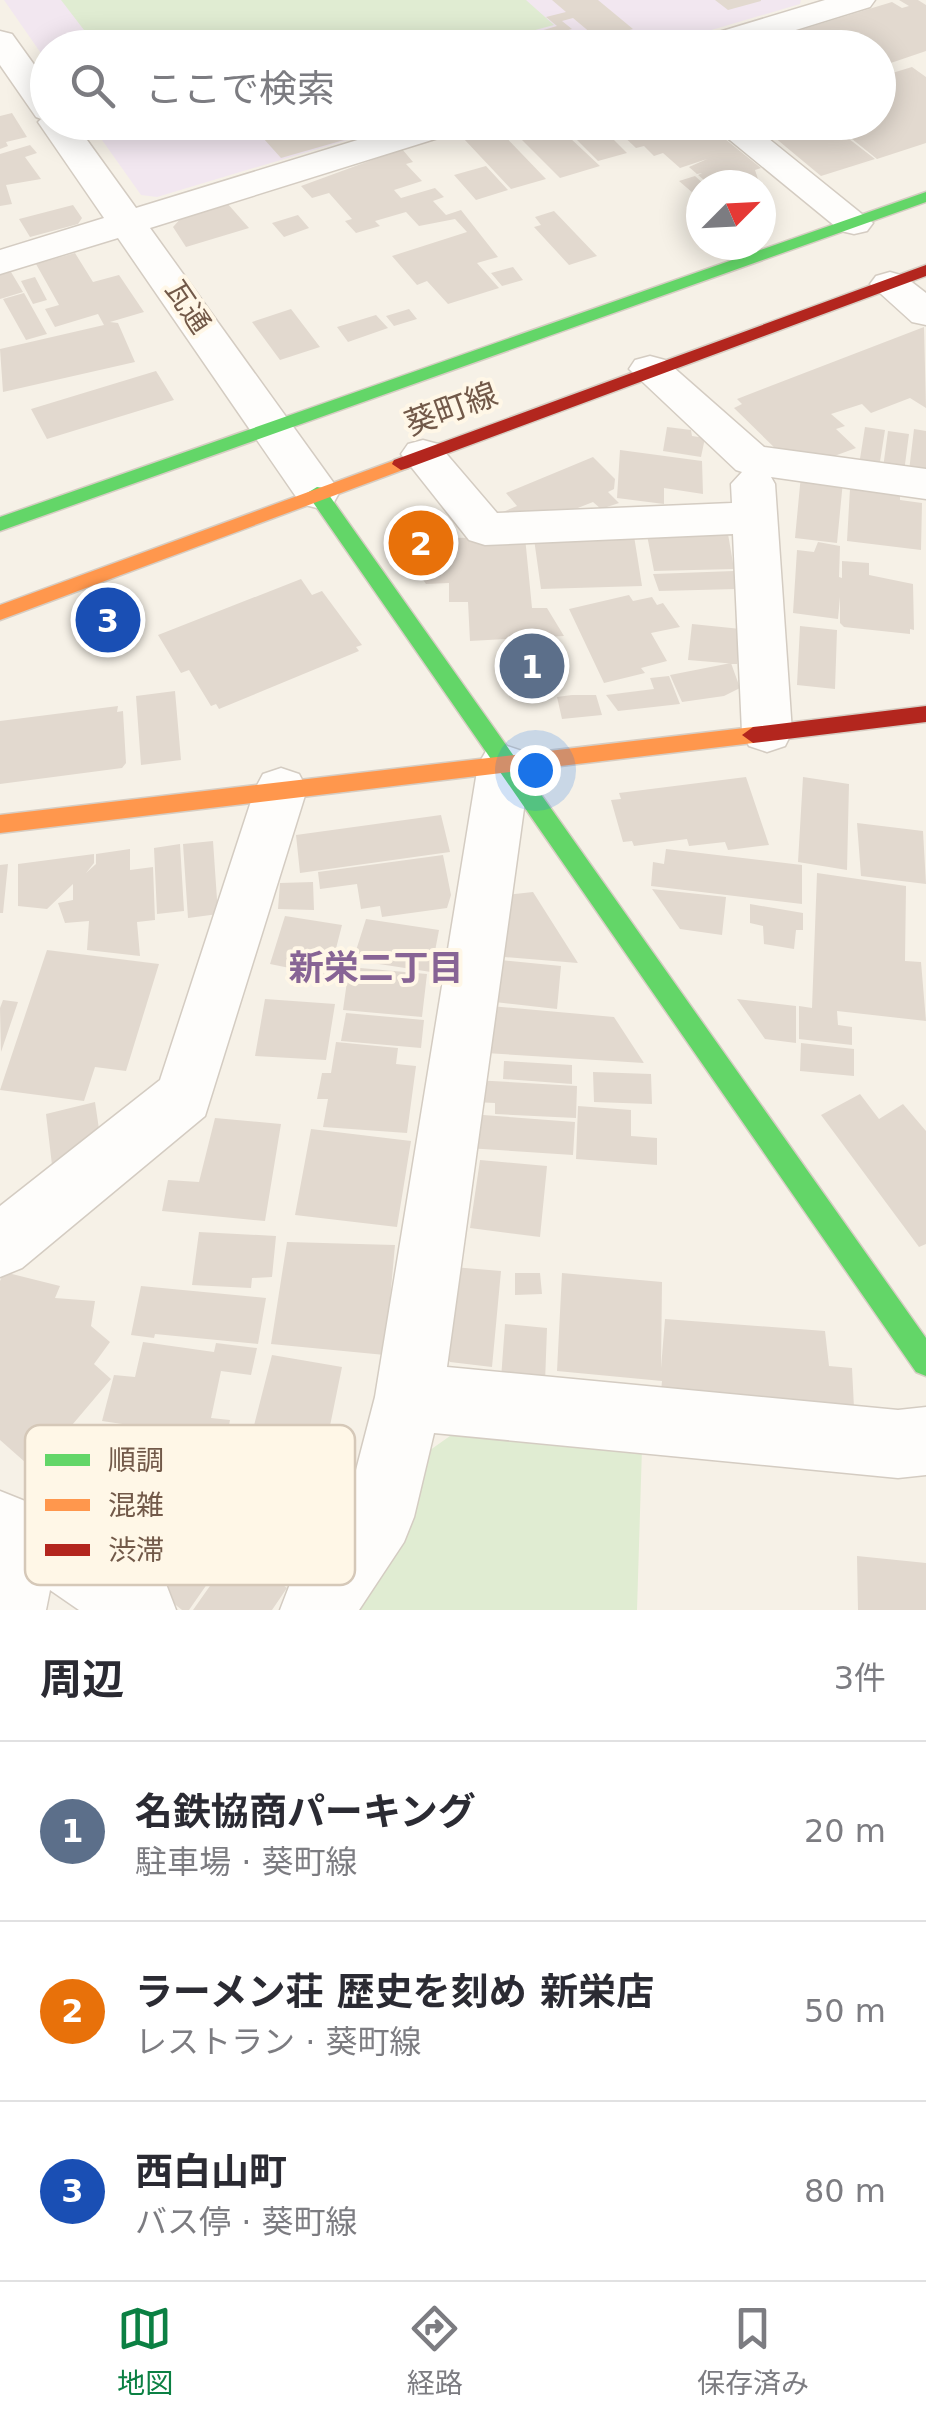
<!DOCTYPE html>
<html lang="ja">
<head>
<meta charset="utf-8">
<style>
  body { margin:0; font-family:"DejaVu Sans","Noto Sans JP",sans-serif; background:#f2f2f3; color:#2b2b33 }
  .compass { position:absolute; left:686px; top:170px; width:90px; height:90px; border-radius:50%; background:#fff; box-shadow:0 5px 25px #0003; rotate:66deg }
  .you { position:absolute; left:535px; top:770px; width:35px; height:35px; margin:-25px; border:8px solid #fff; border-radius:50%; background:#1a73e8; box-shadow:0 0 0 15px #1a73e833 }
  .badge { display:grid; place-items:center; width:65px; height:65px; border-radius:50%; background:#0b8043; color:#fff; font-size:32px; font-weight:700 }
  .pin { position:absolute; translate:-50% -50%; border:5px solid #fff; box-shadow:0 2px 10px #0006 }
  .list { margin:0; padding:0; list-style:none }
  h2 { display:flex; justify-content:space-between; align-items:center; height:130px; margin:0; padding:0 40px; font-size:42px }
  h2 small { font-size:32px; font-weight:400; color:#7c7c81 }
  .list li { display:grid; grid-template-columns:65px 1fr auto; gap:30px; align-items:center; box-sizing:border-box; height:180px; padding:0 40px; border-top:2px solid #e1e1e2 }
  .list b { display:block; font-size:38px; white-space:nowrap }
  .list p { margin:0; font-size:32px; white-space:nowrap; color:#7c7c81 }
  .list em { font-size:32px; font-style:normal; color:#7c7c81 }
  .icon { flex:none; width:55px; height:55px; fill:none; stroke:currentColor; stroke-width:2; stroke-linecap:round; stroke-linejoin:round }
  .map { position:relative; flex:none; width:926px; height:1610px; overflow:hidden }
  .search { position:absolute; background:#fff; box-shadow:0 5px 25px #0003; left:30px; right:30px; top:30px; height:110px; display:flex; align-items:center; gap:25px; box-sizing:border-box; padding:0 35px; border-radius:55px; color:#7c7c81; font-size:38px }
  .sheet { height:670px; background:#fff }
  nav { display:flex; justify-content:space-around; align-items:center; box-sizing:border-box; height:140px; border-top:2px solid #e1e1e2; background:#fff; font-size:28px; color:#7c7c81 }
  nav a { display:grid; justify-items:center; gap:5px }
  nav .on { color:#0b8043 }
  .map>svg:first-child { display:block }
</style>
</head>
<body>
<div class="map">
<svg width="926" height="1610" viewBox="0 0 926 1610">
  <rect width="100%" height="100%" fill="#f6f1e7"/>
  <path fill="#f2e7f0" d="M4,0h797l-1,4 -146,43 -606,1 -1,14z
    M90,123h314l-247,74 -16,-2z"/>
  <path fill="#e0ecd2" d="M61,0h465l28,25 -82,22h-375z
    M457,1431l185,17 -5,162h-285l74,-157z"/>
  <path fill="#e2d9cf" d="M552,0h46l35,29 -35,10 -25,-21 -11,3 10,8 -25,7 13,12h-19l-9,-9 -31,9h-18l74,-22 -11,-9 20,-5z
    M715,0h46v1l-33,9z
    M899,0h19l8,5v46l-47,16v-19h-124l12,-5 -3,-2 128,-39 10,6 7,-2z
    M912,67l14,10v66l-49,16 -46,-37h48v-45z
    M12,113l15,24 -21,5 2,4 -8,3v-33z
    M268,122h132v2l-119,34 -28,-31z
    M554,122h46l4,5 -35,10 31,29 -40,12 -40,-40 43,-7z
    M644,122h60l57,46 -6,2 4,12 -49,3 -12,-10 4,-2 -5,1 -8,-7 18,-8 -27,9 -17,-15 -9,3 -10,-10 -8,2 -18,-17z
    M756,122h71l48,37 -54,17z
    M498,129l48,50 -35,10 -47,-50z
    M604,130l23,23 -29,8 -23,-23z
    M30,145l7,8 -12,4 16,22 -35,6 6,19 -12,2v-52z
    M402,149l11,13 -7,2 16,17 -28,9 7,8 34,-10 9,9 -11,4 13,14 15,-5 37,47 -21,6 22,25 -51,16 -21,-23 -10,4 -25,-29 75,-24 -12,-13 -36,7 -13,-14 -31,9 5,5 -24,7 -11,-12 7,-2 -23,-26 -17,5 -11,-12z
    M486,166l22,24 -32,10 -22,-25z
    M695,176l10,9h-4v15l-22,-19z
    M227,203l22,25 -63,19 -13,-20 10,-11z
    M73,205l9,13 -4,6 -48,13 -11,-18z
    M554,211l43,45 -28,9 -35,-38 7,-2 -6,-8z
    M298,215l11,13 -25,9 -12,-14z
    M75,253l18,29 26,-7 25,37 -34,10 8,1 17,39 -132,30 -3,-43 104,-24 -6,-11 -43,13 -10,-18 14,-4 -23,-41z
    M513,267l10,13 -21,6 -11,-13z
    M11,272l12,20 -23,7v-24z
    M35,277l12,23 -14,4 -12,-23z
    M24,293l23,41 -21,6 -23,-41z
    M291,309l29,38 -40,13 -28,-38z
    M409,309l8,10 -23,7 -8,-10z
    M376,315l12,13 -40,14 -11,-15z
    M924,327l2,81 -16,-10 -39,15 -9,-9 -31,10 14,12 -9,3 20,19 -27,10 -3,-3 -15,3 -30,-4 -47,-46 8,-4 -5,-5z
    M156,371l18,29 -127,39 -16,-30z
    M667,427l24,3 1,6 13,2 -4,19 -38,-6z
    M865,427l20,3 -6,38 -20,-3z
    M914,429l12,2v42l-17,-2z
    M888,431l21,3 -5,38 -21,-4z
    M620,450l82,11 1,33 -39,-6v16l-47,-6z
    M593,457l22,22 -1,10 -6,3 11,11 -18,6 -8,-7 -38,15h-64l26,-11 -11,-13z
    M801,475l42,6 -6,62 -42,-5z
    M850,489l50,6v5l22,3 -1,47 -74,-9z
    M433,518l15,20 77,-1 7,71h15l17,28 -94,5 -2,-39h-19v-19l-23,1 -27,-39 8,-18z
    M727,528l7,41 -80,2 -8,-41z
    M634,536l8,50 -101,3 -7,-50z
    M818,542l22,4 -1,31 3,1v-17l27,2v12l44,9 1,46 -4,-1v5l-66,-7 -4,-4v-26l-2,22 -45,-6 4,-63 17,2z
    M734,571l3,18 -78,2 -6,-17z
    M301,579l11,16 10,-4 40,54 -6,2 3,4 -140,58 -3,-5 -5,2 -22,-36 -8,3 -23,-38z
    M629,595l4,6 19,-4 5,8 6,-2 17,24 -29,6 16,28 -26,7 4,5 -41,10 -35,-74z
    M692,624l49,5 -4,35 -49,-4z
    M800,626l37,4 -2,59 -38,-4z
    M731,663l9,25 -16,8 -42,6 -12,-27z
    M669,676l11,28 -62,7 -12,-16 48,-6 -4,-11z
    M175,691l6,69 -40,5 -5,-69z
    M572,695h24l6,20 -40,4 -5,-22z
    M118,706l-1,6 6,-1 3,52 -4,5 -122,16v-63z
    M746,777l23,68 -41,5 -3,-8 -36,4 -2,-7 -53,7 -2,-5 -9,1 -12,-42 10,-1 -2,-6z
    M803,777l46,7 -2,86 -49,-8z
    M441,815l9,37 -150,21 -4,-38z
    M857,823l66,8 3,53 -65,-8z
    M213,841l5,73 -30,4 -5,-74z
    M180,844l4,67 -27,3 -3,-66z
    M130,849v21l23,-3 2,53 -18,2 3,34 -53,-6 2,-29 -24,2 -7,-20 15,-3v-16l-26,25 -29,-3v-42l76,-10v9l-8,10 10,-9v-10z
    M666,849l136,16v39l-151,-18 2,-24 11,2z
    M443,855l8,40 -4,13 -65,9 -2,-11 -19,3 -4,-25 -37,5 -2,-17z
    M8,864l-5,49h-3v-48z
    M817,873l89,13 -1,75 16,1 5,59 -89,-10 1,14 14,2v18l-53,-6v-33l13,2z
    M313,882l1,28 -36,-1 2,-26z
    M652,889l74,8 -4,38 -42,-6z
    M533,892l45,71 -87,-7 7,-60z
    M750,904l53,9v17h-7l-2,19 -30,-5 -1,-18 -13,-3z
    M285,916l57,9 -13,51 -59,-12z
    M366,919l73,11 -8,42 -78,-12z
    M47,950l112,14 -33,107 -31,-4 -11,34 -84,-11z
    M491,959l70,7 -4,43 -71,-8z
    M349,967l78,7 -5,43 -79,-7z
    M265,999l70,5 -9,56 -71,-4z
    M737,999l59,7v37l-31,-4z
    M3,1000l15,2 -17,50 -1,-44z
    M490,1006l124,11 30,46 -158,-10z
    M346,1013l78,7 -3,28 -80,-7z
    M336,1042l62,6 -2,16 20,2 -9,67 -84,-6 5,-28h-11l5,-26h9z
    M801,1043l53,6v27l-54,-5z
    M504,1061l68,4v19l-69,-5z
    M593,1072l58,2 1,30 -58,-2z
    M474,1080l103,6 -1,32 -81,-4v-11l-22,-1z
    M860,1094l19,25 24,-15 23,27v113l-7,3 -98,-132z
    M95,1102l5,34 -26,24 -22,5 -6,-51z
    M578,1106l53,4v26l26,2v27l-81,-6z
    M470,1114l105,8 -2,33 -106,-7z
    M215,1118l66,6 -16,97 -103,-10 6,-31 31,2z
    M311,1129l100,12 -14,86 -102,-12z
    M480,1160l67,6 -7,71 -70,-9z
    M199,1232l77,4 -4,41 -20,1 -1,10 -59,-3z
    M287,1242l108,3 -10,110 -114,-11z
    M453,1267l48,4 -9,96 -42,-5 -7,-12z
    M4,1272l56,14 -5,12 40,3 -4,25 19,16 -16,22 17,15 -77,91 -34,-30v-159z
    M515,1273h25l2,21 -27,1z
    M562,1273l100,9 -1,86 4,-49 160,12 4,35 23,2 2,40 -193,-17 1,-10 -105,-10z
    M141,1286l125,12 -8,46 -103,-10 -1,4 -23,-3z
    M505,1324l42,4 -2,55 -44,-4z
    M143,1342l71,10 2,-9 41,5 -6,27 -30,-4 -10,47 19,2 -8,44 -68,-9 3,-16 -30,-4 2,-10 -27,-4 12,-46 21,2z
    M272,1355l70,12 -21,103 -75,-13z
    M188,1511l45,36 -44,63h-7l-25,-20 -1,-10 10,-21 -3,-2 10,-13 -3,-2 10,-13 -4,-2z
    M236,1549l51,39 -15,22h-79z
    M857,1556l69,7v47h-68z"/>
  <g fill="none" stroke-linecap="round" stroke-linejoin="round">
    <defs>
      <path id="street" d="M825,0h50l-5,7 -132,41h-53l4,-7z
        M0,31l12,3 36,50v38h26l62,86 280,-86h56l-5,7 -317,99 183,254 6,11 -6,11 -16,4 -16,-4 -183,-266 -118,36v-24l104,-32 -66,-96 3,-3 -5,-2 -36,-52z
        M708,122h40l125,101 -6,8 -13,3 -13,-3z
        M890,272l14,4 22,17v32l-14,-3 -42,-38 6,-8z
        M650,356l15,4 99,87 162,22v30l-155,-22 4,7 17,248 -7,14 -18,6 -18,-6 -7,-14 -9,-198 -248,11 -16,-5 -68,-86 7,-10 15,-4 15,4 59,69 235,-10 -1,-19 11,-12 -6,-2 -107,-101 6,-9z
        M504,745l18,6 8,14 -83,602 451,43 28,-3v68l-28,3 -464,-45 -20,84 -10,25 -45,68h-79l10,-26 58,-83 27,-104 103,-632 8,-14z
        M281,768l18,6 8,15 -102,327 -183,152 -22,9v-71l160,-126 95,-291 8,-15z
        M0,1491l25,10 16,15 55,19 70,49 10,26h-97l-29,-20 -4,20h-46z"/>
      <path id="fast" d="M926,192v10l-926,329v-14z
        M317,487l7,1 602,850v38l-10,-4 -606,-874 -3,-5z"/>
      <path id="slow" d="M401,458l9,6 -2,4 -408,152v-15z
        M753,727l11,8 -11,8 -753,90v-18z"/>
      <path id="jam" d="M926,265v11l-518,192 -7,2 -9,-6 2,-4z
        M926,706v16l-173,21 -11,-8 11,-8z"/>
    </defs>
    <use href="#street" stroke="#d4ccc2" stroke-width="3"/>
    <use href="#fast" stroke="#d6cdc3" stroke-width="3"/>
    <use href="#slow" stroke="#d6cdc3" stroke-width="3"/>
    <use href="#jam" stroke="#d6cdc3" stroke-width="3"/>
    <use href="#street" fill="#fefdfb" fill-rule="evenodd"/>
    <use href="#fast" fill="#63d668" fill-rule="evenodd"/>
    <use href="#slow" fill="#ff974d" fill-rule="evenodd"/>
    <use href="#jam" fill="#b3261e" fill-rule="evenodd"/>
  </g>
  <g text-anchor="middle" dominant-baseline="central" stroke-width="8" stroke-linejoin="round" paint-order="stroke">
    <g font-size="28" fill="#725949" stroke="#fff7e7">
      <text transform="translate(188 307) rotate(56)">瓦通</text>
    </g>
    <g font-size="32" fill="#725949" stroke="#fff7e7">
      <text transform="translate(451 409) rotate(-20)">葵町線</text>
    </g>
    <g font-size="35" font-weight="bold" fill="#876495" stroke="#fff7e7">
      <text x="376" y="968">新栄二丁目</text>
    </g>
  </g>
  <rect x="25" y="1425" width="330" height="160" rx="15" fill="#fff7e7" stroke="#d5c8b8" stroke-width="2.5"/>
  <rect x="45" y="1454" width="45" height="12" fill="#63d668"/>
  <rect x="45" y="1499" width="45" height="12" fill="#ff974d"/>
  <rect x="45" y="1544" width="45" height="12" fill="#b3261e"/>
  <g font-size="28" fill="#725949">
    <text x="108" y="1470">順調</text>
    <text x="108" y="1515">混雑</text>
    <text x="108" y="1560">渋滞</text>
  </g>
</svg>
<svg class="compass" viewBox="-18 -18 36 36"><path d="M0-13l5 13h-10z" fill="#e53935"/><path d="M0 13l5-13h-10z" fill="#7c7c81"/></svg>
<div class="you"></div>
<div class="pin badge" style="left:532px;top:666px;background:#5c6f8a">1</div>
<div class="pin badge" style="left:421px;top:543px;background:#e8710a">2</div>
<div class="pin badge" style="left:108px;top:620px;background:#1a4fb4">3</div>
<div class="search"><svg class="icon" aria-label="search" viewBox="0 0 24 24"><circle cx="10" cy="10" r="6"/><path d="M15 15l6 6"/></svg>ここで検索</div>
</div>
<section class="sheet">
<h2>周辺<small>3件</small></h2>
<ul class="list">
<li><span class="badge" style="background:#5c6f8a">1</span><div><b>名鉄協商パーキング</b><p>駐車場 · 葵町線</p></div><em>20 m</em></li>
<li><span class="badge" style="background:#e8710a">2</span><div><b>ラーメン荘 歴史を刻め 新栄店</b><p>レストラン · 葵町線</p></div><em>50 m</em></li>
<li><span class="badge" style="background:#1a4fb4">3</span><div><b>西白山町</b><p>バス停 · 葵町線</p></div><em>80 m</em></li>
</ul>
</section>
<nav>
<a class="on"><svg class="icon" aria-label="map" viewBox="0 0 24 24"><path d="M3 6l6-2 6 2 6-2v14l-6 2-6-2-6 2zM9 4v14M15 6v14"/></svg>地図</a>
<a><svg class="icon" aria-label="directions" viewBox="0 0 24 24"><path d="M12 3l9 9-9 9-9-9zM9 14v-3h6M13 9l2 2-2 2"/></svg>経路</a>
<a><svg class="icon" aria-label="saved" viewBox="0 0 24 24"><path d="M7 4h10v16l-5-4-5 4z"/></svg>保存済み</a>
</nav>
</body>
</html>
